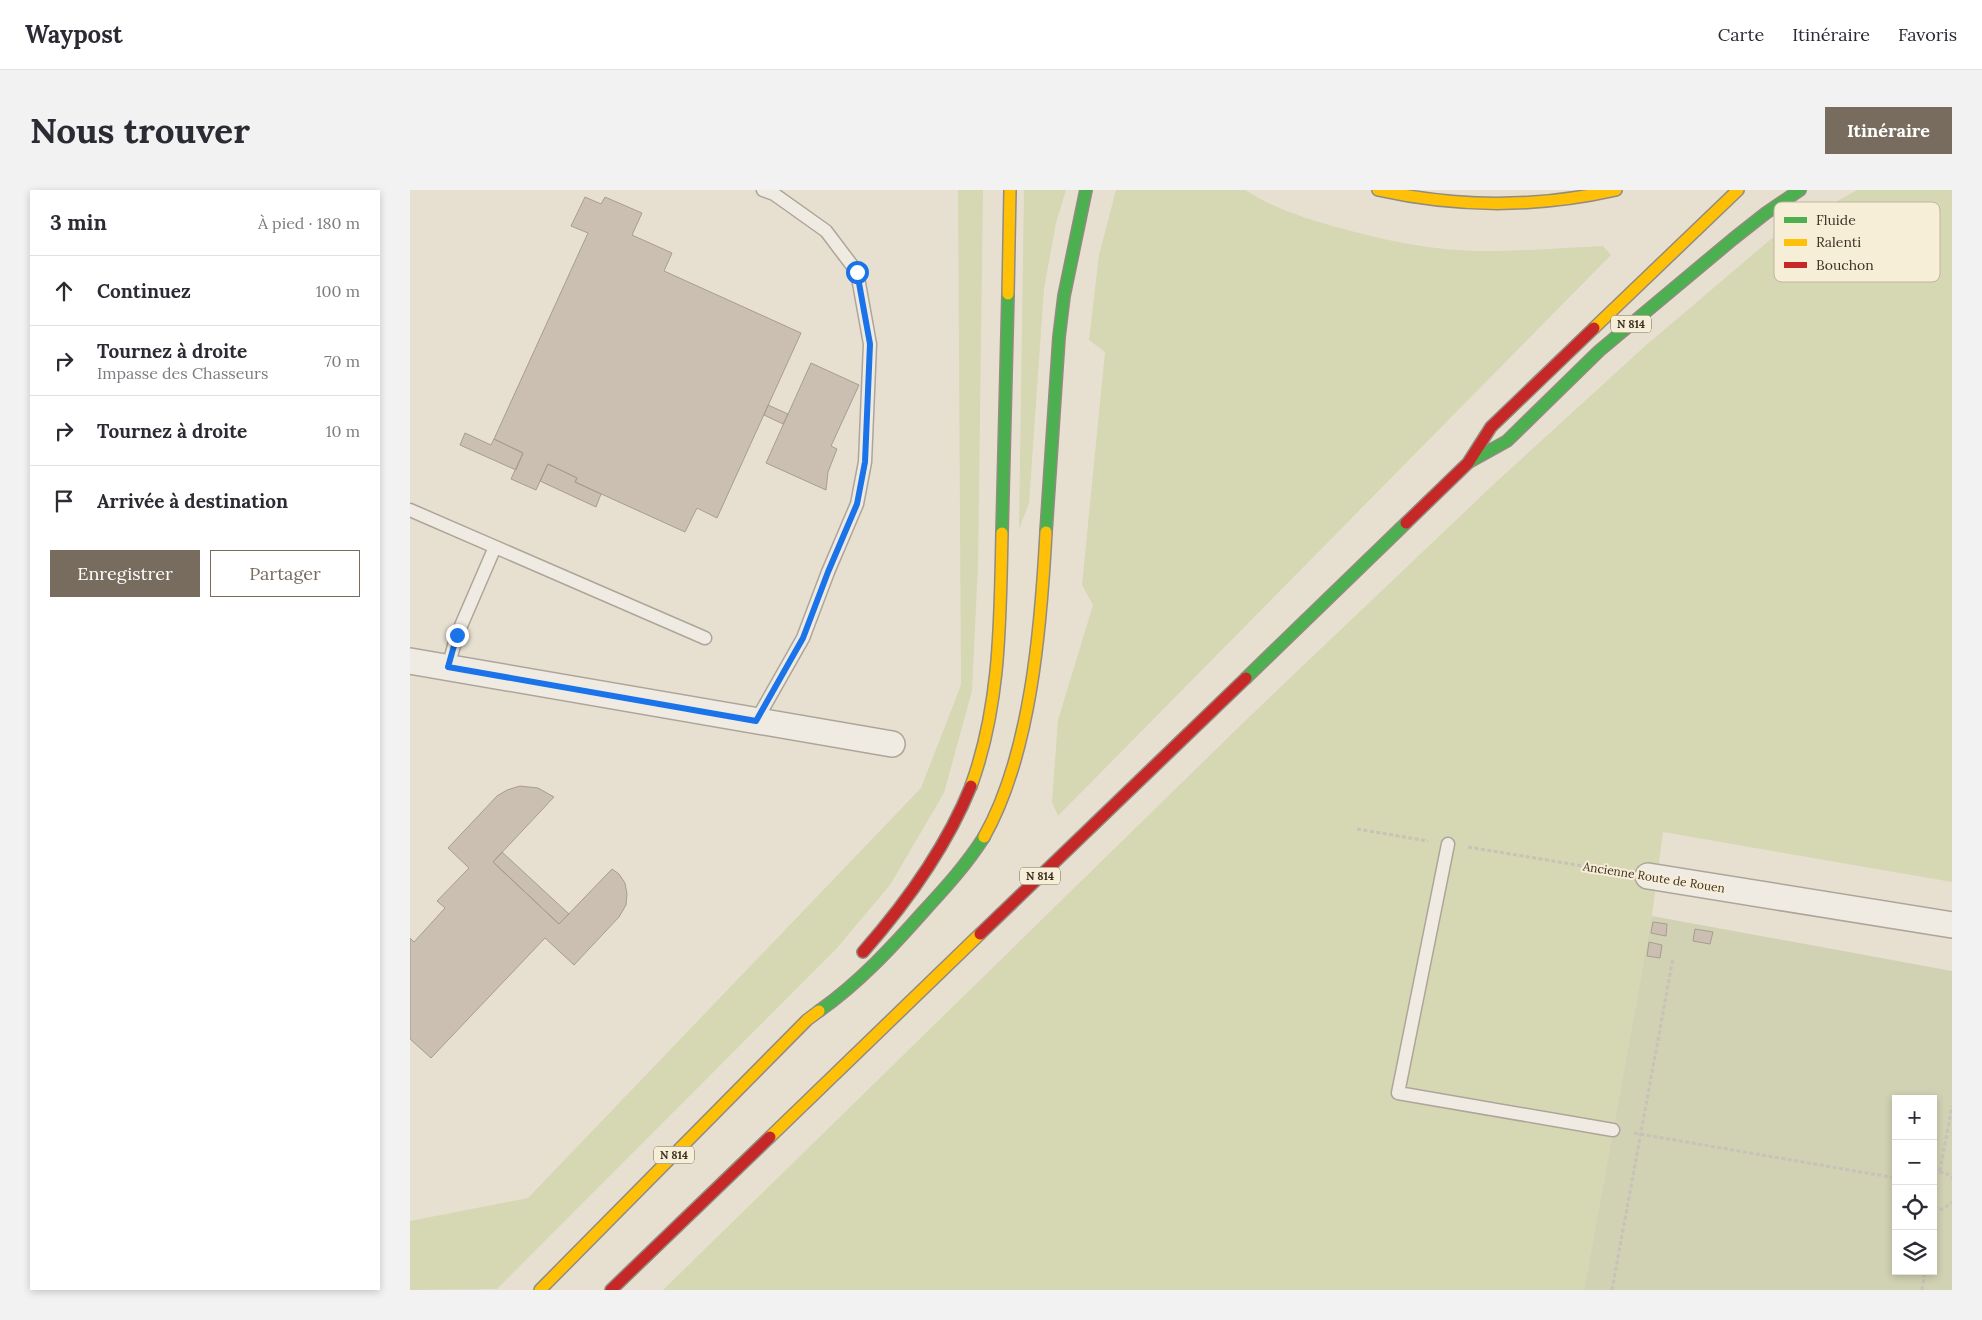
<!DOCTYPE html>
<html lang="fr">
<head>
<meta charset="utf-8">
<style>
  body { margin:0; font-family:Lora,serif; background:#f2f2f3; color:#2b2b33 }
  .controls { position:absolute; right:15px; bottom:15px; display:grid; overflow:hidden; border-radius:0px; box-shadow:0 2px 8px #0003 }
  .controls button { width:45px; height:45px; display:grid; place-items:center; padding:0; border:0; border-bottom:1px solid #e1e1e2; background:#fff; color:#2b2b33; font:25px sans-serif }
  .stop { position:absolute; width:15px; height:15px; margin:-11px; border:4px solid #1a73e8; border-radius:50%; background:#fff }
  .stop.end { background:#1a73e8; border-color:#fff; box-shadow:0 1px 5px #0008 }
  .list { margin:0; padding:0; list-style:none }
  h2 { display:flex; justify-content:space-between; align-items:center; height:65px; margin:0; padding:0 20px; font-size:21px }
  h2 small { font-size:16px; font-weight:400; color:#7c7c81 }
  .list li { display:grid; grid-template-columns:32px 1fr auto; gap:15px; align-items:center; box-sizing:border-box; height:70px; padding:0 20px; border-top:1px solid #e1e1e2 }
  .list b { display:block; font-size:19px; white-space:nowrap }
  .list p { margin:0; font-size:16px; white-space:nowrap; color:#7c7c81 }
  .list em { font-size:16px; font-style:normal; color:#7c7c81 }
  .actions { display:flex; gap:10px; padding:15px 20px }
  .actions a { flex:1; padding:11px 0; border:1px solid #786c5e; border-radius:0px; text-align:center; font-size:18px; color:#786c5e }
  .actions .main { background:#786c5e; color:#fff }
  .icon { flex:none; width:28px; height:28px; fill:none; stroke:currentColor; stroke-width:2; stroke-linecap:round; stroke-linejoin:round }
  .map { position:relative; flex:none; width:1542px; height:1100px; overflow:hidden; border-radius:0px }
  header { display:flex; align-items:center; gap:30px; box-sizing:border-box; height:70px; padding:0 25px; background:#fff; border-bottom:1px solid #e1e1e2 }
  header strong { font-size:24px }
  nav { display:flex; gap:28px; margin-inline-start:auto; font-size:18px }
  .intro { display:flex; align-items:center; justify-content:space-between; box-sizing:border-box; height:120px; padding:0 30px }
  h1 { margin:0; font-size:35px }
  .button { padding:12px 22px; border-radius:0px; background:#786c5e; color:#fff; font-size:18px; font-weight:700 }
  main { display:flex; gap:30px; padding:0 30px }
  aside { flex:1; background:#fff; border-radius:0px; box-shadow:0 2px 8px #0003 }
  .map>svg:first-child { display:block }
</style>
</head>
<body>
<header>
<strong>Waypost</strong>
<nav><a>Carte</a><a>Itinéraire</a><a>Favoris</a></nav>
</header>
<div class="intro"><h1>Nous trouver</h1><a class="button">Itinéraire</a></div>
<main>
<aside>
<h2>3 min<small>À pied · 180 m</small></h2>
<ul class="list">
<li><svg class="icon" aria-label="ahead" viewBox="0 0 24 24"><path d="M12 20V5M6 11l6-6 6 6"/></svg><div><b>Continuez</b></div><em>100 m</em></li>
<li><svg class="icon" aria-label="right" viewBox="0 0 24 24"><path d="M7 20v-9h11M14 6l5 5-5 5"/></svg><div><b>Tournez à droite</b><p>Impasse des Chasseurs</p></div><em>70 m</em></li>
<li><svg class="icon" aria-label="right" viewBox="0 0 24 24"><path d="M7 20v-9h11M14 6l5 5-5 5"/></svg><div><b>Tournez à droite</b></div><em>10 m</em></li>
<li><svg class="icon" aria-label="arrive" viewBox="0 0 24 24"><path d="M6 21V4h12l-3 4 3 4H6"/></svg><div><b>Arrivée à destination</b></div></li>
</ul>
<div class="actions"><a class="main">Enregistrer</a><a>Partager</a></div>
</aside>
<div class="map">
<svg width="1542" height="1100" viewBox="0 0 1542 1100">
  <rect width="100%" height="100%" fill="#e7e0d1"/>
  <path fill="#d6d7b3" d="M548,0h25l-5,376 -6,125 -28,102 -54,92 -53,63 -340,341 -87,1v-69l118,-23 393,-410 40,-103z
    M614,0h42l-10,33 -12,66 -15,214 -10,26z
    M706,0h129c28,18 59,28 91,37 33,9 66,17 100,21 53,7 114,0 167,-2l8,9 -553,561 -6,-14 6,-82 35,-115 -11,-20 23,-233 -16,-12 10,-85z
    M1447,0h95v692l-289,-50 -11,84 -68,374h-921l584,-571 247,-235 150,-137 127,-108z"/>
  <path fill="#d1d1b3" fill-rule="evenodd" d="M1242,726l300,55v319h-368zM1486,909h37v172h-37z"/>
  <path fill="#cbbfb2" stroke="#a89c90" d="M175,7l16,7 4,-7 37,16 -10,22 40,18 -8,18 137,62 -84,185 -20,-10 -12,24 -110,-50 2,-4 -29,-14 -12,26 -25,-11 12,-26 -29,-14 94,-206 -17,-7z
    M401,173l48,22 -28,61 6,3 -9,23 -2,18 -60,-27z
    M358,215l20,9 -5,10 -19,-9z
    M55,243l26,12 3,-6 29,14 -7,17 -56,-25z
    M138,274l29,14 -2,4 26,12 -5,13 -56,-26z
    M110,596l18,2 16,9 -61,65 66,62 53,-55 7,5 6,9 2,11 -1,11 -7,12 -45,48 -29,-27 -114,120 -21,-19v-101l4,4 31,-34 -8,-7 32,-33 -21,-20 49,-52 10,-6z
    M92,662l67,62 -10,10 -66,-62z
    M1243,732l14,2 -1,12 -15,-3z
    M1285,739l18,3 -3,12 -17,-3z
    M1239,752l13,3 -2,13 -13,-2z"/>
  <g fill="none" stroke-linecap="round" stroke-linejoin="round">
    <defs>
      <path id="lane" d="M0,320l295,128
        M38,477l9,-32 38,-88
        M346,531l47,-83 25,-66 29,-68 8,-42 5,-118 -13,-72 -31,-41 -52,-37 -11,-4
        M1038,654l-50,249 215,37"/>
      <path id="street" d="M0,471l482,83
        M1238,686l304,49"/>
      <path id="fast" d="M1061,271l36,-20 92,-90 134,-112 33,-26 34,-23
        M636,342l13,-195 5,-41 22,-106
        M592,343l6,-239
        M836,488l160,-155
        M409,821c40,-28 73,-64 105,-100 22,-24 43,-47 60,-74"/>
      <path id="slow" d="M968,0c80,18 158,18 238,0
        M598,104l2,-104
        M1184,138l144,-138
        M561,596c30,-82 29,-167 31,-253
        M574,647c47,-83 57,-211 62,-305
        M360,947l210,-203
        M130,1100l267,-270 12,-9"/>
      <path id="jam" d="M996,333l62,-60 23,-36 103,-99
        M570,744l266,-256
        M453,762c44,-50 83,-104 108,-166
        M201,1100l159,-153"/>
    </defs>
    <use href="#lane" stroke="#ada599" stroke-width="15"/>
    <use href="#street" stroke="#ada599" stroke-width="28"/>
    <use href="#fast" stroke="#928b80" stroke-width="14"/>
    <use href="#slow" stroke="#928b80" stroke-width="14"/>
    <use href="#jam" stroke="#928b80" stroke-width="14"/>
    <path stroke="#c8c2b9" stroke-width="3" stroke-dasharray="4 2.5" stroke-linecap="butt" d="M947,639l71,12
      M1058,657l152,25
      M1224,943l262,45
      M1523,981l13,2 6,5
      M1530,981l12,-65
      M1523,1019h10l9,-7
      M1523,1036l3,-16
      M1202,1100l61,-332
      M1512,1100l3,-19"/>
    <use href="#lane" stroke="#efebe3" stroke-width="12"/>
    <use href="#street" stroke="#efebe3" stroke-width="25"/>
    <use href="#fast" stroke="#4caf50" stroke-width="11"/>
    <use href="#slow" stroke="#ffc107" stroke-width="11"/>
    <use href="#jam" stroke="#c62828" stroke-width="11"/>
  </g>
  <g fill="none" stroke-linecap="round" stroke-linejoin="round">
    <path stroke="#1a73e8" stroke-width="6" d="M47,445l-9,32 308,54 47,-83 25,-66 29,-68 8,-42 5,-118 -13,-72"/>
  </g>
  <g text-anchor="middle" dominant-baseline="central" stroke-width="4" stroke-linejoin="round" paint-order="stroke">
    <g fill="#f7eed8" stroke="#756857" stroke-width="1">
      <rect x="1201" y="125.5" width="40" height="17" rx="4"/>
      <rect x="610" y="677.5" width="40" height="17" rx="4"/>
      <rect x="244" y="956.5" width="40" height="17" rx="4"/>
    </g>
    <g font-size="11" font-weight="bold" fill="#3d2e20">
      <text x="1221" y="134">N 814</text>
      <text x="630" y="686">N 814</text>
      <text x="264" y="965">N 814</text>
    </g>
    <g font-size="12" fill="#3d2e20" stroke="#f7eed8">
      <text transform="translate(1244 687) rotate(9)">Ancienne Route de Rouen</text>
    </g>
  </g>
  <rect x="1364" y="12" width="166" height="80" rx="8" fill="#f7eed8" stroke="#bfb4a1" stroke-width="1"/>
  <rect x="1374" y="27" width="23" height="6" fill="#4caf50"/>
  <rect x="1374" y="49" width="23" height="7" fill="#ffc107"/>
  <rect x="1374" y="72" width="23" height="6" fill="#c62828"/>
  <g font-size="14" fill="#3d2e20">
    <text x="1406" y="35">Fluide</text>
    <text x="1406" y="57">Ralenti</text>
    <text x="1406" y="80">Bouchon</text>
  </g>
</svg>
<div class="controls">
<button>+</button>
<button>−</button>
<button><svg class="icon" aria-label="locate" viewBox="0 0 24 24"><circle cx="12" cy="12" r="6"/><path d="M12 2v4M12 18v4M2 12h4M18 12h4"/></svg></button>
<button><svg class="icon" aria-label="layers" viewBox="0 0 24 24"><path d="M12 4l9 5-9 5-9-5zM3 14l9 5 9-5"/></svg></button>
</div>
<div class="stop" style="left:447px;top:82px"></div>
<div class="stop end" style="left:47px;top:445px"></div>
</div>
</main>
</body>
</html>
